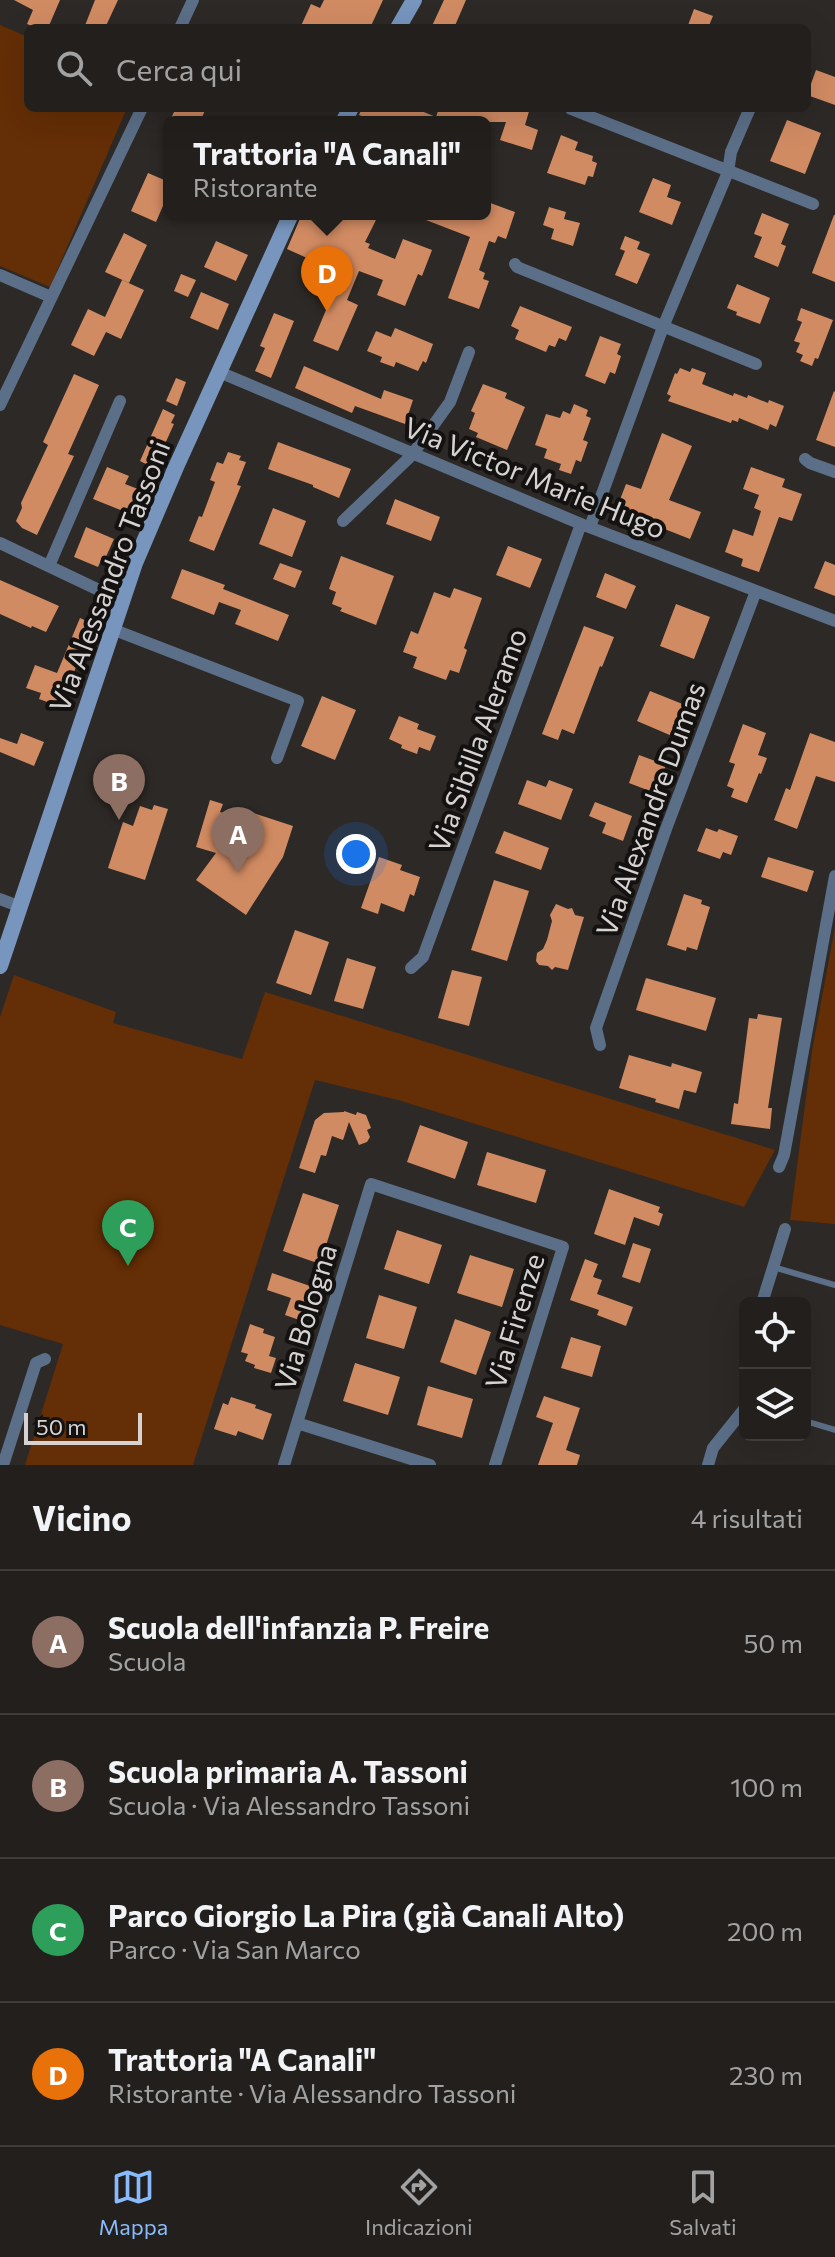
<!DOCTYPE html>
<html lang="it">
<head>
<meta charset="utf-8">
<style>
  body { margin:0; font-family:Commissioner,sans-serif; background:#2e2c29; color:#f1f3f6 }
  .controls { position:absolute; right:24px; bottom:24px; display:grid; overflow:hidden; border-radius:12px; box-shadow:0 8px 32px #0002 }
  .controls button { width:72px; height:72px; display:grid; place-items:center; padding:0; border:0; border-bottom:2px solid #3f3d3b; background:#221f1c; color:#f1f3f6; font:40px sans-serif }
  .scale { position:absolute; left:24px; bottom:20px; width:118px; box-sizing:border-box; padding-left:8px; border:4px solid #d5d2d1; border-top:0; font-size:22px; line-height:28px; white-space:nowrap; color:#d5d2d1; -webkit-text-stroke:6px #141211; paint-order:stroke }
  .you { position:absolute; left:356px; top:854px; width:28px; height:28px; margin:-20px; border:6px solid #fff; border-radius:50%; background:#1a73e8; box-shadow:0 0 0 12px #1a73e833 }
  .badge { display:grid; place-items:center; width:52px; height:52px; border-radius:50%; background:#88bafc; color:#fff; font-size:26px; font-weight:700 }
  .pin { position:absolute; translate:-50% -66px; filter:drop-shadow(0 2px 4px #0008) }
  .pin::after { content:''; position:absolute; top:42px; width:28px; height:24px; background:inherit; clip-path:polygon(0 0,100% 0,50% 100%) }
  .popup { position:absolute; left:163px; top:116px; width:328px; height:104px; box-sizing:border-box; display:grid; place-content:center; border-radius:12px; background:#221f1c; filter:drop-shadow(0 2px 6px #0005); font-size:26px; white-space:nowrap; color:#a2a2a3 }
  .popup b { font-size:30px; color:#f1f3f6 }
  .popup::after { content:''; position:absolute; left:50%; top:100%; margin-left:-16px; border:16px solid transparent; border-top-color:#221f1c }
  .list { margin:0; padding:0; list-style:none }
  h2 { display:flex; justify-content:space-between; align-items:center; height:104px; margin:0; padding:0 32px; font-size:34px }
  h2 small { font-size:26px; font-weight:400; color:#a2a2a3 }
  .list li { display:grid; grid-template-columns:52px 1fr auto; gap:24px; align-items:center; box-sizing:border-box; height:144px; padding:0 32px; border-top:2px solid #3f3d3b }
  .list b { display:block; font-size:30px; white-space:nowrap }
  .list p { margin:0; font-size:26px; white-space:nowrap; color:#a2a2a3 }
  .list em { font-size:26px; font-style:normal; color:#a2a2a3 }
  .icon { flex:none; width:44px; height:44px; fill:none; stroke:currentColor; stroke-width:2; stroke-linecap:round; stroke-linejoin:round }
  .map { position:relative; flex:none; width:835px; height:1465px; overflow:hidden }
  .search { position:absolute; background:#221f1c; box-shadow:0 8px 32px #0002; left:24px; right:24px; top:24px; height:88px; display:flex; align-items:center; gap:20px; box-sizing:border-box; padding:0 28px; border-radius:12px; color:#a2a2a3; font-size:30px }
  .sheet { height:680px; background:#221f1c }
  nav { display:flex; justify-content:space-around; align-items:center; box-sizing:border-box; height:112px; border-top:2px solid #3f3d3b; background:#221f1c; font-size:22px; color:#a2a2a3 }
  nav a { display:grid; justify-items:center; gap:4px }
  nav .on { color:#88bafc }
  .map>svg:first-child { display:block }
</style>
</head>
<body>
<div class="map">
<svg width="835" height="1465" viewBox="0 0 835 1465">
  <rect width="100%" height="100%" fill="#2d2926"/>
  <path fill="#642e06" d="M0,25l28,12v71h99l-77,179 -50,-21z
    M835,927v297l-45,-4 22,-169z
    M14,975l102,37 -3,11 129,36 23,-67 510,158 -31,57 -346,-107 -83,-20 -122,385h-168l38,-121 -63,-19v-308z"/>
  <path fill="#d18b63" d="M14,0h46l-12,28h-11l-10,-4 6,-14z
    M95,0h23l-13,28h-21z
    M324,0h59l-13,28h-70l11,-24 9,4z
    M444,0h22l-12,28h-23z
    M694,9l19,7 -5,12h-21z
    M816,70l19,7v28l-28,-10z
    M176,108h30l-6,14h-31z
    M362,108h52l22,9 3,-9h91l-5,17 13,5 -6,20 -32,-10 6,-18h-130l-17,-7z
    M787,120l34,13 -16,41 -35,-13z
    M561,135l17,7 -3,8 18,6 -1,5 5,2 -4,14 -5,-1 -3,9 -38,-12z
    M148,173l21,9v10l-13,30 -25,-11z
    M653,178l18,7 -4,12 14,5 -9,23 -33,-13z
    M485,201l30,11 -9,27 -8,-3 -3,7 -6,-2 -10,29 6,3 -2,6 6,2 -10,28 -31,-11 22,-61 -57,-22 72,-1z
    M549,207l17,5 -2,7 16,4 -7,23 -22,-7 3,-10 -11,-4z
    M762,213l27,11 -8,20 5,2 -8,21 -24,-10 8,-20 -8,-3z
    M302,214h77l-14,28 5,2 -2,4 27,11 8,-20 29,11 -10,26 -4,-2 -13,32 -28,-11 6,-15 -24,-9 -12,29 11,5 -20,46 -25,-10 26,-62 -36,-14 4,-7 -20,-9z
    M834,215h1v67l-23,-9z
    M124,233l23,12 -18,38 -24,-11z
    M625,236l15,6 -3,7 13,5 -13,30 -22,-9 10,-24 -5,-2z
    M216,241l32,14 -12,26 -32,-14z
    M181,274l15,6 -8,17 -14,-6z
    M122,280l22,10 -23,49 -15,-7 -12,24 -23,-11 17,-36 17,8z
    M737,284l33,14 -10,26 -24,-9 1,-3 -10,-4z
    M201,292l28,12 -11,26 -28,-12z
    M520,306l52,21 -6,14 -7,-3 -4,9 -6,-2 -3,7 -31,-13 4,-9 -8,-4z
    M801,308l32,12 -15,39 -3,-1 -3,8 -12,-5 3,-6 -7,-3 4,-9 -6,-2 8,-19 -5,-2z
    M274,313l20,8 -23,57 -16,-7 10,-23 -5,-2z
    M395,328l38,16 -7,19 -3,-2 -5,10 -22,-9 -2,5 -14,-5 2,-5 -15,-6 9,-20 15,6z
    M600,336l21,8 -4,10 4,2 -6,18 -5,-2 -5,12 -20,-8z
    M304,366l77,33 3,-9 29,10 -8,24 -50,-18 -3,7 -57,-25z
    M680,368l10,4 2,-4 14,5 -4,11 31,12 1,-3 13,5 1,-3 20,8 1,-3 15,6 -8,21 -6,-3 -2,6 -29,-12 -1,4 -6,-2 -1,3 -63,-22 3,-5 -4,-2 8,-21 2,1z
    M74,374l25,11 -31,69 6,2 -37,79 -15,-7 -6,-7 6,-13 -1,-5 27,-58 -5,-3z
    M176,378l10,4 -9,24 -11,-5z
    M483,384l24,9 -2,5 20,9 -18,43 -31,-13 2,-4 -9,-4 6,-16 -4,-2z
    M834,391l1,1v55l-19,-7z
    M574,404l14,6 -2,6 5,2 -8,22 5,2 -7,20 -5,-2 -5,14 -12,-4 2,-6 -17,-6 3,-9 -12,-4 11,-31 14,4 3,-7 7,3z
    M163,409l12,6 -4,8 3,1 -20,44 -14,-7z
    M662,433l30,13 -23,54 32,12 -11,27 -74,-29 10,-26 15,5z
    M278,442l73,27 -12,29 -26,-11v-2l-45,-16z
    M228,452l13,4 -2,4 7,2 -9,23 4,1 -27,65 -25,-10 10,-25 3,1 13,-35 -5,-2 7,-18 6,2z
    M107,467l22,9 -4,8 18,7 -10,24 -40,-16z
    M751,467l34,12 -3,8 20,7 -10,27 -13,-4 -20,55 -18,-6 2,-7 -18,-7 8,-23 20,7 8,-25 -7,-3 5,-13 -16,-6z
    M395,499l45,18 -9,24 -45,-17z
    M273,508l33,13 -14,36 -33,-13z
    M86,527l28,12 -9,20 -3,-1 -4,9 -24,-10z
    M508,546l34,13 -12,29 -34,-13z
    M341,556l53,20 -18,49 -36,-14 2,-3 -10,-4 4,-12 -7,-3z
    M825,561l10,4v31l-21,-8z
    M280,563l22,8 -7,17 -22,-9z
    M182,569l43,16 -2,4 66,26 -11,26 -43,-17 6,-14 -22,-8 -5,13 -43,-17z
    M605,573l31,13 -10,23 -30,-12z
    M0,580l59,26 -13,26 -14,-6 -1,2 -31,-14z
    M454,588l28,10 -18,50 3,2 -8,23 -9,-3 -4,10 -33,-12 4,-11 -14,-5 8,-21 7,3 16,-42 16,6z
    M676,604l34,13 -16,42 -34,-13z
    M80,618l13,6 -6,13 5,2 -9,21 -4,-1 -18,48 -22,-8 2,-6 -15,-5 9,-23 22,8z
    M584,626l30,11 -12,30 -2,-1 -26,68 -12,-5 -4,11 -16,-6z
    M650,691l35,14 -13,31 -35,-15z
    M322,696l34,14 -21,50 -34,-14z
    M399,716l20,8 -2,5 19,7 -6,15 -11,-4 -2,7 -16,-6 1,-3 -13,-6z
    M743,724l23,9 -8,22 9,3 -6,16 -2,-1 -12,30 -16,-6 3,-8 -7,-3 8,-22 -6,-2z
    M21,733l23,9 -10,24 -34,-14v-14l17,6z
    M810,733l25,9v40l-19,-6 -19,53 -23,-9 12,-32 4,2z
    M639,755l27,10 -11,28 -26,-10z
    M527,780l19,7 3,-7 24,9 -12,31 -43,-16z
    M210,800l13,4 -3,8 27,8 3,-8 43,14 -10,31 -37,58 -50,-35 20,-27 -20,-6z
    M595,802l37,14 -9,25 -21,-8 4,-10 -17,-7z
    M154,805l14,4 -23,71 -37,-12 15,-46 10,4 7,-20 12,4z
    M706,828l11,4 2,-3 19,7 -7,19 -8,-3 -3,7 -23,-8z
    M504,831l45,17 -8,22 -46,-17z
    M379,857l23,8 -2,5 20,7 -6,19 -4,-2 -6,18 -23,-9 -3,11 -17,-6z
    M768,857l46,14 -7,21 -46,-15z
    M494,880l35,11 -22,70 -36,-11z
    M684,894l18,6 -1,4 9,3 -13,43 -10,-3 -1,4 -19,-6z
    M556,904l12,5 4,-1 3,7 9,2 -16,53 -13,-3 -3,3 -4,-4 -9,-1 -3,-4 1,-8 6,-4 4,-9 5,-19 -2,-6z
    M295,930l34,12 -18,53 -35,-12z
    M347,958l29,9 -13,42 -29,-8z
    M452,970l30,7 -13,49 -31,-8z
    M646,978l70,20 -10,33 -70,-21z
    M758,1014l24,4 -14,90h4l-2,21 -39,-5 3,-21 4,1 11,-86 8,1z
    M629,1055l42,12 1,-4 30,9 -6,21 -12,-3 -5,19 -24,-7 1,-3 -37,-11z
    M344,1111l12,4 1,-3 9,3 5,13 -4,2 3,7 -3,5 -8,3 -10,-23 -6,18 -11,-4 -6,20 -5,-1 -6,18 -16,-5 16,-48 9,-7 20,-1z
    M420,1125l48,17 -13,37 -48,-17z
    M487,1152l59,18 -10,33 -59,-18z
    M609,1189l51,18 -2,5 5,2 -4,12 -25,-9 -9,28 -31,-11z
    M303,1193l36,12 -19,59 -37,-13z
    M397,1230l45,15 -13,39 -45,-15z
    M633,1243l18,6 -11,34 -18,-6z
    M470,1255l44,14 -12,38 -45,-14z
    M585,1259l13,5 -5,13 9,3 -5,14 36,13 -7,19 -29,-11 2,-5 -29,-10z
    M272,1273l44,15 -11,34 -20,-7 6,-17 -24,-8z
    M379,1295l38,12 -13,42 -38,-11z
    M455,1319l36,13 -15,43 -36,-13z
    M250,1324l14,5 -1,4 12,4 -6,19 7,2 -5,15 -17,-5 1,-3 -10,-4 3,-7 -7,-2z
    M571,1337l30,9 -9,31 -31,-9z
    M355,1363l45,14 -12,38 -45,-14z
    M428,1386l45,13 -11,39 -45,-13z
    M544,1396l36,12 -14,42 14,5 -3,10h-39l15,-42 -17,-6z
    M231,1397l25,8 -1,3 17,6 -9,26 -25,-9 -2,5 -22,-7 9,-26 5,2z"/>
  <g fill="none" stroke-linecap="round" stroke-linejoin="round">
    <path stroke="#5b6f88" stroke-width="6" d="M773,1267l62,18
      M805,1421l30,9"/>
    <path stroke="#5b6f88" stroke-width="12" d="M180,28l13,-28
      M571,109l242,95
      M515,264l2,3 239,97
      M0,275l51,22
      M219,372l362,152 254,97
      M0,405l142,-297
      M805,459l5,4 25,9
      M343,521l69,-66 38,-53 19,-50
      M590,527l73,-200 65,-155 3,-20 19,-44
      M0,543l122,58
      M49,566l71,-165
      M112,629l186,72 -21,57
      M0,899l21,8
      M411,968l12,-11 158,-433
      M600,1045l-4,-17 70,-199 90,-238
      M779,1167l5,-12 51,-279
      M762,1303l23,-74
      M297,1423l133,42
      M3,1465l33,-102 9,-4
      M284,1465l87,-281 192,63 -68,218
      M708,1465l5,-17 32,-40"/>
    <path stroke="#7795bd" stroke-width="16" d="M398,28l16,-28
      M343,122l8,-14
      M0,966l135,-403 41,-96 115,-253"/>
  </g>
  <g text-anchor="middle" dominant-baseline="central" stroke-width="8" stroke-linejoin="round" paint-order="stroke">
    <g font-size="28" fill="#d5d2d1" stroke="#141211">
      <text transform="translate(535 477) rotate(22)">Via Victor Marie Hugo</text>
      <text transform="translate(109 576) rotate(-69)">Via Alessandro Tassoni</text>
      <text transform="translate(477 740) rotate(-70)">Via Sibilla Aleramo</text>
      <text transform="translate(650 809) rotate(-70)">Via Alexandre Dumas</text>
      <text transform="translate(305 1317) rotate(-73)">Via Bologna</text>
      <text transform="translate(514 1321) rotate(-73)">Via Firenze</text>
    </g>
  </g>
</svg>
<div class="controls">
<button><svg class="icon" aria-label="locate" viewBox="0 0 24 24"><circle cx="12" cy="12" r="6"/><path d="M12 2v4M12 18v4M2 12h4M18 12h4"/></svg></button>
<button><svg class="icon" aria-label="layers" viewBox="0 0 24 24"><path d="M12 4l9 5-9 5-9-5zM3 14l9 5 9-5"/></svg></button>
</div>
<div class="scale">50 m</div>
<div class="you"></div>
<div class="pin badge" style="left:238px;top:873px;background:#8d6e63">A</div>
<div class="pin badge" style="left:119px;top:820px;background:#8d6e63">B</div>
<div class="pin badge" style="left:128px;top:1266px;background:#2e9e5b">C</div>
<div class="pin badge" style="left:327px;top:312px;background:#e8710a">D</div>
<div class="popup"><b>Trattoria &quot;A Canali&quot;</b>Ristorante</div>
<div class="search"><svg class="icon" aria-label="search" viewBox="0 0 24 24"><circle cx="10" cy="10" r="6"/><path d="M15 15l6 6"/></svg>Cerca qui</div>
</div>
<section class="sheet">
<h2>Vicino<small>4 risultati</small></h2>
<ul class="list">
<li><span class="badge" style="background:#8d6e63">A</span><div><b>Scuola dell'infanzia P. Freire</b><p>Scuola</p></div><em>50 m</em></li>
<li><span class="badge" style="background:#8d6e63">B</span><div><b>Scuola primaria A. Tassoni</b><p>Scuola · Via Alessandro Tassoni</p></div><em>100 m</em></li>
<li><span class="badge" style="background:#2e9e5b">C</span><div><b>Parco Giorgio La Pira (già Canali Alto)</b><p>Parco · Via San Marco</p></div><em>200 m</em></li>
<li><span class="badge" style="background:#e8710a">D</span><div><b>Trattoria &quot;A Canali&quot;</b><p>Ristorante · Via Alessandro Tassoni</p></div><em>230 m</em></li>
</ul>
</section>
<nav>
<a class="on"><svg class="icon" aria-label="map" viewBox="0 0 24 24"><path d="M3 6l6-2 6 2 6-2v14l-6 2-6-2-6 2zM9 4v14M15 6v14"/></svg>Mappa</a>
<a><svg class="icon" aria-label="directions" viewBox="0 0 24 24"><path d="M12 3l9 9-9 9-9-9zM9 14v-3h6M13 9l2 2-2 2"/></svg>Indicazioni</a>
<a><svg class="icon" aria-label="saved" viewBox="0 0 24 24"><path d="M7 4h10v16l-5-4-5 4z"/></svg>Salvati</a>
</nav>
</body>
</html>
